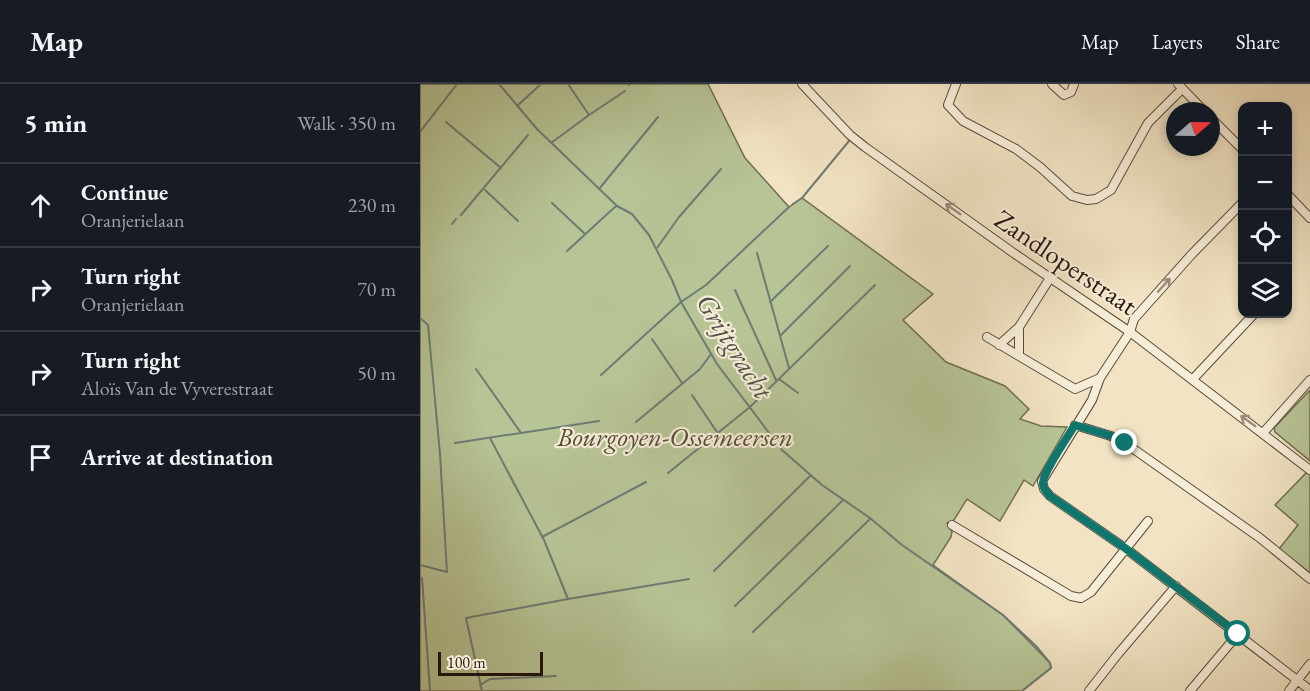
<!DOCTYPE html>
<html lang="en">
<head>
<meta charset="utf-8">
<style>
  body { margin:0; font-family:"EB Garamond",serif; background:#242831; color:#f1f3f6 }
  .controls { position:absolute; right:18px; top:18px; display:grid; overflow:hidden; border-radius:12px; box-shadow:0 3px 9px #0003 }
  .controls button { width:54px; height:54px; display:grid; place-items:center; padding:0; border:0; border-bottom:2px solid #363941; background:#171b24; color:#f1f3f6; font:30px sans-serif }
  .compass { position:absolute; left:746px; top:18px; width:54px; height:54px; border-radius:50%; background:#171b24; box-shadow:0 3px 9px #0003; rotate:70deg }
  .scale { position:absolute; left:18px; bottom:15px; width:105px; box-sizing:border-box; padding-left:6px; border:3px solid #29170c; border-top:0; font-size:16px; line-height:21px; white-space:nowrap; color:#29170c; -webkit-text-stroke:4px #f6edd8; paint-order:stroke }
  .stop { position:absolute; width:18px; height:18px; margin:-14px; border:4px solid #0f766e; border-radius:50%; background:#fff }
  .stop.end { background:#0f766e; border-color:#fff; box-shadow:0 2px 6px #0008 }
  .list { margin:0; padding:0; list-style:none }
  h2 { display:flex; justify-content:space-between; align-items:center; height:78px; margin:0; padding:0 24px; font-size:26px }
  h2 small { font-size:20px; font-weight:400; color:#9ea1a6 }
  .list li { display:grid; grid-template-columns:39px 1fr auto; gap:18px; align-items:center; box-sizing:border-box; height:84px; padding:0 24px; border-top:2px solid #363941 }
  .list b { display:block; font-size:22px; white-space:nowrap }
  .list p { margin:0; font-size:20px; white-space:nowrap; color:#9ea1a6 }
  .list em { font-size:20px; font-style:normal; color:#9ea1a6 }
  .icon { flex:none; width:33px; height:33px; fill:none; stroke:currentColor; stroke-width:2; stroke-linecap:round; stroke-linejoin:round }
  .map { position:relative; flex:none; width:890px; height:607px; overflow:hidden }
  header { display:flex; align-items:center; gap:36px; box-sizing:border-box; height:84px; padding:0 30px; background:#171b24; border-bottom:2px solid #363941 }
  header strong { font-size:28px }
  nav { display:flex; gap:33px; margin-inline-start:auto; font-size:21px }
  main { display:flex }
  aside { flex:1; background:#171b24 }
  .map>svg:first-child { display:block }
</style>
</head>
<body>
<header>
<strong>Map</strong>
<nav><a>Map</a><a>Layers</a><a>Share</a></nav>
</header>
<main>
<aside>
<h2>5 min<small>Walk · 350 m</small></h2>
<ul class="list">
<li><svg class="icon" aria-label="ahead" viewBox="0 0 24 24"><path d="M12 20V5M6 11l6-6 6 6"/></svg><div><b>Continue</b><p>Oranjerielaan</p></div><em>230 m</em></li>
<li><svg class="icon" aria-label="right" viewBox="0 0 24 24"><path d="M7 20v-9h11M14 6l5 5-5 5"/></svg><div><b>Turn right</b><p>Oranjerielaan</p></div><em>70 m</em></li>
<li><svg class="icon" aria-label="right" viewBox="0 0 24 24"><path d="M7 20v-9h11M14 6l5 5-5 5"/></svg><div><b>Turn right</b><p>Aloïs Van de Vyverestraat</p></div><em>50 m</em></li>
<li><svg class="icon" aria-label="arrive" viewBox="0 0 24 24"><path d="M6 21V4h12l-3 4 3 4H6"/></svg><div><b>Arrive at destination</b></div></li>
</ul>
</aside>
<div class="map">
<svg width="890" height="607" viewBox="0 0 890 607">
  <rect width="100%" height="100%" fill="#f1e3c3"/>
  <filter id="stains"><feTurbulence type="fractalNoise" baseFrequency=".00333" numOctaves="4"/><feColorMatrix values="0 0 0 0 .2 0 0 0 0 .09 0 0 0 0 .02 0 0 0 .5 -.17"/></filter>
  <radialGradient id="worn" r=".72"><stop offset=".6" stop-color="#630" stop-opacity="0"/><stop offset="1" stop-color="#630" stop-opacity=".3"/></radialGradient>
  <path fill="#b7c496" stroke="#706e51" stroke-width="1.5" d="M0,0h288l37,74 44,49 13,-9 131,96 -30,26 43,42 59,24 24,23 -9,10 21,7 26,1 -34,59 -9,-6 -24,41 -33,-22 -13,21 -7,3 5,9 -1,5 -18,28 70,50 47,48 1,5 -29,23h-602z
    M890,306v71l-35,-29 -1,-4z
    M887,388l3,2v99l-31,-24 19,-24 -23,-20z"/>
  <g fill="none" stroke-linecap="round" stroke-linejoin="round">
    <path stroke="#6e7b74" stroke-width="2" d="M79,0l38,45 80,77 15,8 17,21 23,45 9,22 36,62 65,86 40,35 48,33 32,27 101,70 33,31 14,17 1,5 -29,23
      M208,0l1,1
      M97,22l24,-22
      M169,31l36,-24
      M26,38l55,46
      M0,48l37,-48
      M131,59l38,-28 -21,-31
      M179,105l59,-72
      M65,106l33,31
      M132,119l33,31
      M373,120l9,-6 47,-57
      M41,131l67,-80
      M32,140l4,-5
      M237,164l22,-31 42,-48
      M147,167l49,-45
      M337,169l32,115
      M315,206l41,90
      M350,218l58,-56
      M0,234l8,7 12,129 7,118 -27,-7
      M360,252l70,-70
      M232,255l30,44
      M56,285l45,64
      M181,291l80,-73 25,-17 83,-78
      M359,295l19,14
      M272,311l25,37
      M216,338l64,-53 11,-15
      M35,359l144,-22
      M248,389l82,-66 125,-122
      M122,453l104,-55
      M294,487l96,-95
      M2,494l8,113
      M148,515l121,-20
      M315,522l108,-106
      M333,548l117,-113
      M60,601l10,-6 66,-3
      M62,607l-16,-73 102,-19 -24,-59 -54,-102"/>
    <defs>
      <path id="street" d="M382,0l48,51 15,12 150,107 115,78 180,138
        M536,0l-8,21 15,16 53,28 24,18 32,29 15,4 9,-1 15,-9 37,-67 34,-34
        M632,0l12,11 7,-3 3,-8
        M758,0l26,27
        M791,34l31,31
        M868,111l22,23
        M822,119l-50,51 -58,65 -4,13 -30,46 -8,22 -50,81 2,8 6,7 75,52 185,142
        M630,194l-31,49v29l56,33 25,-11
        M567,253l32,19
        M579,261l20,-18
        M773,295l61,-65
        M655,341l36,11 14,7 135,95 50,41
        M843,349l47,-53
        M532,441l119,71 10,2 10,-6 57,-71
        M669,607l29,-37 58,-68
        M770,607l48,-57
        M869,607l21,-27"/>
    </defs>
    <use href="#street" stroke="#5b4a3a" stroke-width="10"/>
    <use href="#street" stroke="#f6edd8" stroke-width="8"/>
  </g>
  <defs><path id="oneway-shaft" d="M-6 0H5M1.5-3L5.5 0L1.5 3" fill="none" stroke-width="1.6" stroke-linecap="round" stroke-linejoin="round" transform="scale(1.5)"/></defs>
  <g stroke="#9a8d7c">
    <use href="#oneway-shaft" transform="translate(533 125) rotate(-145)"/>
    <use href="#oneway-shaft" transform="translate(744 201) rotate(-48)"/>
    <use href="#oneway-shaft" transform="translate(828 337) rotate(-144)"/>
  </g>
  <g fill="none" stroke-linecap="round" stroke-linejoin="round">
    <path stroke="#0f766e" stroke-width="8" d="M705,359l-14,-7 -36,-11c-7,11 -33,49 -32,59 0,5 4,8 7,12l75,52 113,86"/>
  </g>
  <g text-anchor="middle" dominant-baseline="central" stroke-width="4.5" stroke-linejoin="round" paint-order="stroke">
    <g font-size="27" fill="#29170c" stroke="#f6edd8">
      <text transform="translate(646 178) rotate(34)">Zandloperstraat</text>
    </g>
    <g font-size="27" font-style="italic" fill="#544b35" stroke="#f6edd8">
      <text x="255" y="352">Bourgoyen-Ossemeersen</text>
    </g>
    <g font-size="28" font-style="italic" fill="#515149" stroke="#f6edd8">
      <text transform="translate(315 262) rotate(58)">Grijtgracht</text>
    </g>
  </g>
  <rect width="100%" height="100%" filter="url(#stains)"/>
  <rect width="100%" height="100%" fill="url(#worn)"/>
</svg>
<div class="controls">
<button>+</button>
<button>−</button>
<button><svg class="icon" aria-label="locate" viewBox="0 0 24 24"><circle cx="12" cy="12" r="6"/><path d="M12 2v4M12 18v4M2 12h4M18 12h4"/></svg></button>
<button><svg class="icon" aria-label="layers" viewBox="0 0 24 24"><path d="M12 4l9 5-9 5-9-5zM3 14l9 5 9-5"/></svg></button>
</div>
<svg class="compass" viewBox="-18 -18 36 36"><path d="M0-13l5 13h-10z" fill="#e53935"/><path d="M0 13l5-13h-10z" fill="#9ea1a6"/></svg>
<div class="scale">100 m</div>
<div class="stop" style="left:818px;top:550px"></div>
<div class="stop end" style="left:705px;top:359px"></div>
</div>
</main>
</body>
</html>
